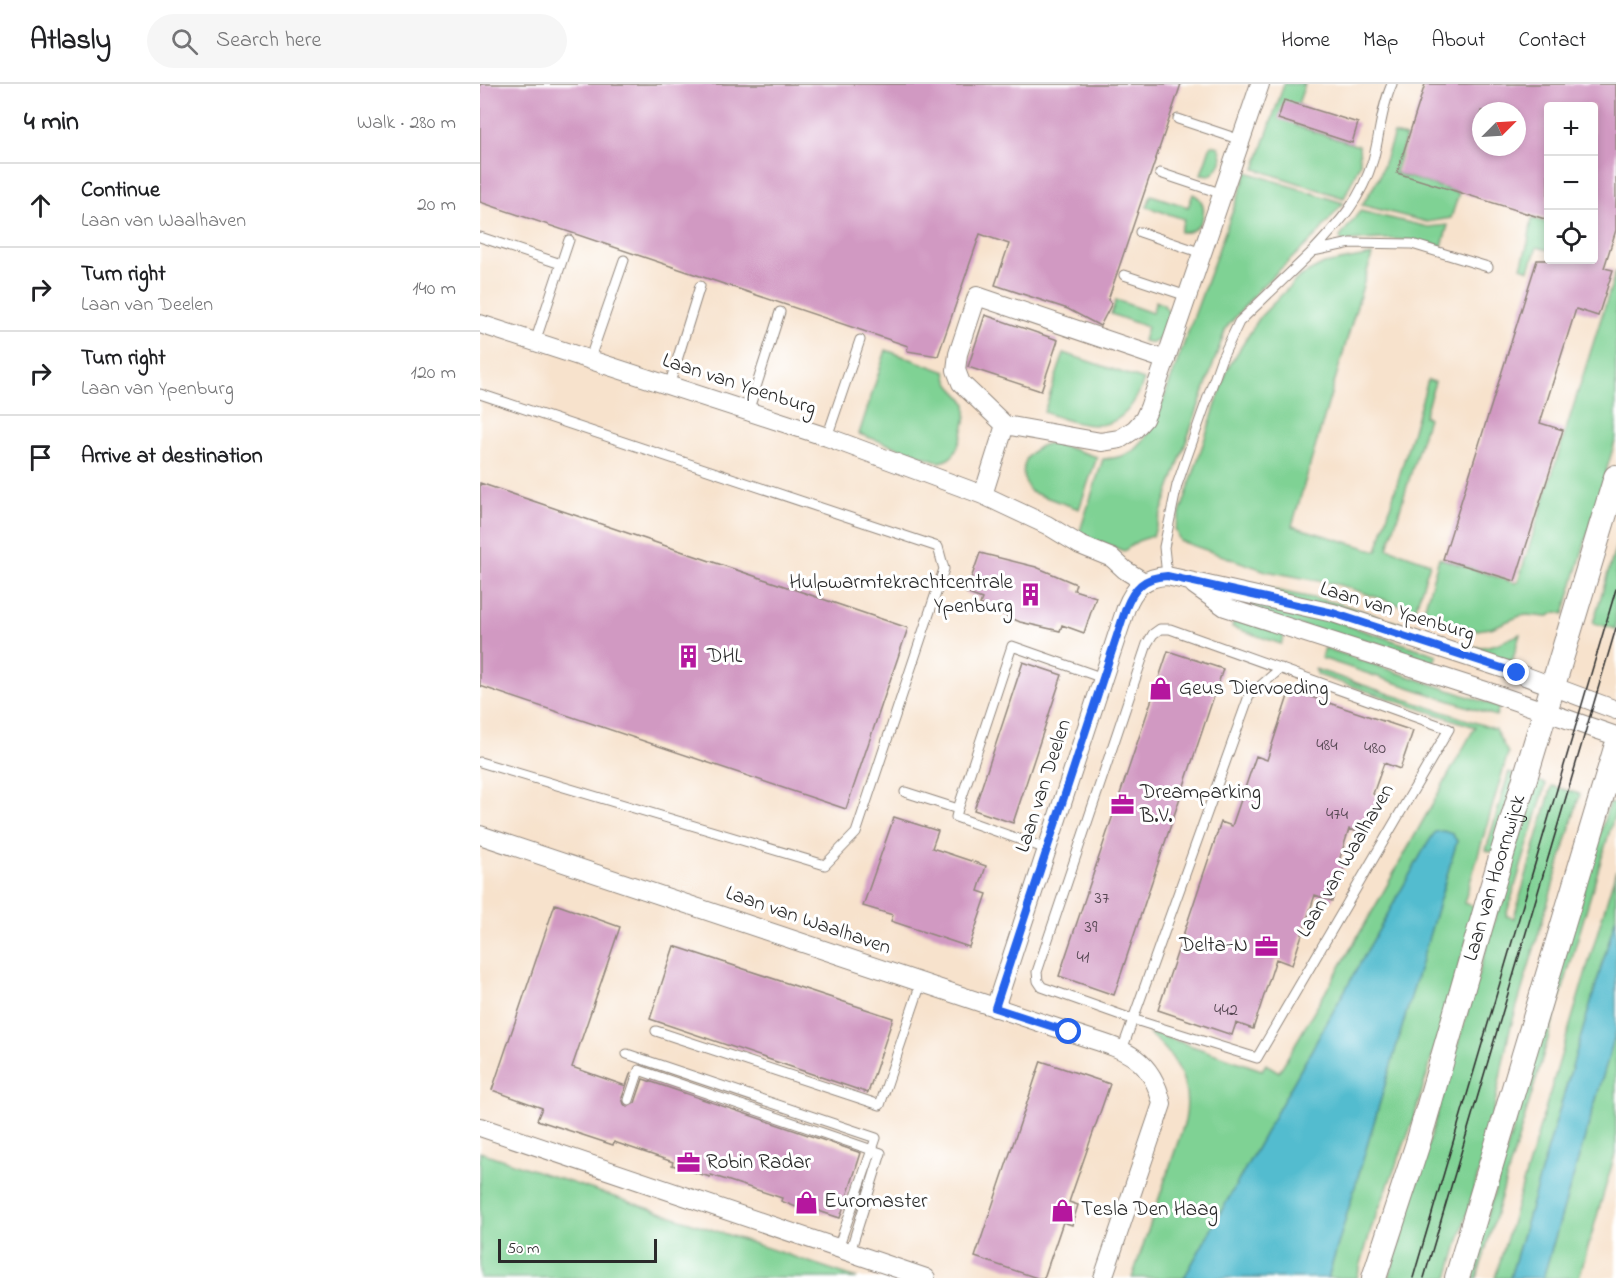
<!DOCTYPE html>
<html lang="en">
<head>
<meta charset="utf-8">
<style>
  body { margin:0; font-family:"Indie Flower",sans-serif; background:#f6f6f6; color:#202124 }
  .controls { position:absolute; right:18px; top:18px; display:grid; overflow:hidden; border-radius:6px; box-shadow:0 3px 9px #0003 }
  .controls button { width:54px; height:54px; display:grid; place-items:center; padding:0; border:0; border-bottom:2px solid #e0e0e0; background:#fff; color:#202124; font:30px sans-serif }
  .compass { position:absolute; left:992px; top:18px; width:54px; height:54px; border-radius:50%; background:#fff; box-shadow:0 3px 9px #0003; rotate:66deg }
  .scale { position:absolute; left:18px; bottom:15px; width:159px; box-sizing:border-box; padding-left:6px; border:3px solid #2b2b2b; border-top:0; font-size:16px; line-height:21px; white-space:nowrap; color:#2b2b2b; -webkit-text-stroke:4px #fff; paint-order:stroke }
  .stop { position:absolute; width:18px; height:18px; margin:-14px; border:4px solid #2563eb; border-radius:50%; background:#fff }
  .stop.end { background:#2563eb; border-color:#fff; box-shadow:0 2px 6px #0008 }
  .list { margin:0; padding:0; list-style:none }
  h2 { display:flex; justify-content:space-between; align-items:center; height:78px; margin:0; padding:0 24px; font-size:26px }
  h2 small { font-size:20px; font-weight:400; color:#757577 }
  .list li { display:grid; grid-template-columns:39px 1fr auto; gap:18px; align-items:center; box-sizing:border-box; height:84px; padding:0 24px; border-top:2px solid #e0e0e0 }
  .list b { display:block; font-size:22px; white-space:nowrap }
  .list p { margin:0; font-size:20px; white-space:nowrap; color:#757577 }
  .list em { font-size:20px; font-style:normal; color:#757577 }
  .icon { flex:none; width:33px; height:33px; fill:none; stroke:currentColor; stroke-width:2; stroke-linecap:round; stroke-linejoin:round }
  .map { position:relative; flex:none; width:1136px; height:1194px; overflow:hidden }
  header { display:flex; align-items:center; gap:36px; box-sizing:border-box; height:84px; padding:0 30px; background:#fff; border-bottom:2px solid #e0e0e0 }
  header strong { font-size:28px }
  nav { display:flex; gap:33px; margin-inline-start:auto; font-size:21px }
  .search { width:420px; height:54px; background:#f6f6f6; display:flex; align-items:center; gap:15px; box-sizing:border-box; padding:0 21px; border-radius:33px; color:#757577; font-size:22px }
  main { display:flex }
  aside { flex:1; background:#fff }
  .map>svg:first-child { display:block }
</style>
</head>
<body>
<header>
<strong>Atlasly</strong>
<div class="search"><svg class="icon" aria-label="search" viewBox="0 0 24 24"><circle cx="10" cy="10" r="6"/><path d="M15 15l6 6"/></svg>Search here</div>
<nav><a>Home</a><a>Map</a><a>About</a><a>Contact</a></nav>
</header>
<main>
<aside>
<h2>4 min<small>Walk · 280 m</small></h2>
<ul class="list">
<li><svg class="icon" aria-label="ahead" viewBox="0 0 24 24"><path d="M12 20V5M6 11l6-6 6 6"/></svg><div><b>Continue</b><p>Laan van Waalhaven</p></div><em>20 m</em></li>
<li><svg class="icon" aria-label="right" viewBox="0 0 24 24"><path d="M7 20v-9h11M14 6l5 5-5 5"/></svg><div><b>Turn right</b><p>Laan van Deelen</p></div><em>140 m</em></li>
<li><svg class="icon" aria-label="right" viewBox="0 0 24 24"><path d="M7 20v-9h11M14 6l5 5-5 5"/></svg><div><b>Turn right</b><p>Laan van Ypenburg</p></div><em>120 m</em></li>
<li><svg class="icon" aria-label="arrive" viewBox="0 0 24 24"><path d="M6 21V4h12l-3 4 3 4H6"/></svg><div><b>Arrive at destination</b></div></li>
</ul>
</aside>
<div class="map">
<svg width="1136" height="1194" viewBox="0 0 1136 1194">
  <rect width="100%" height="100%" fill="#fff"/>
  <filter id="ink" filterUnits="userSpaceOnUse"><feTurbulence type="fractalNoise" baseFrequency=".0167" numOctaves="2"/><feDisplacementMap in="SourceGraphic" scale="12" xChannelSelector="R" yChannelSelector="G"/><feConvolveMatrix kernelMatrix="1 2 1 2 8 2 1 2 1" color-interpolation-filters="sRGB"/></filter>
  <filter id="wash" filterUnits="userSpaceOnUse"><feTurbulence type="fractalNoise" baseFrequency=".008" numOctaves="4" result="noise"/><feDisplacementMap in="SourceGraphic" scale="24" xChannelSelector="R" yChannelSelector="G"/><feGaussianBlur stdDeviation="1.35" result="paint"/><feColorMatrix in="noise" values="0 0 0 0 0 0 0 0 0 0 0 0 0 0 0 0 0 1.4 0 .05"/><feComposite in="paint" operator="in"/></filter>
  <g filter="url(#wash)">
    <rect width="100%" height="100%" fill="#f7e2cc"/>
    <path fill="#7fd294" stroke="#557e60" stroke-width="1.5" d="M804,0h21l-7,20 4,2 -6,20 63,20 1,17 -16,35 -89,-29z
      M914,50l12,3 -11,36 64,20 -8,25 -24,4 -65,-17 17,-27z
      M731,61l8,2c6,12 2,19 -8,28l-10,-1z
      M767,88l96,31 -27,33 -54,50 -36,42 -73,208 -15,5 -14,10 -45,-17 24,-75c33,-1 41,-16 54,-42z
      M713,110c20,9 9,42 -13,38l4,-13 -37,-12 4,-12 37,12z
      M880,127l68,16 20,-2 -6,21c-37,-9 -63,-8 -100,-4l-2,-5z
      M1052,134l16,5v27l-11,-3 -8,23 -8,-3 7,-24z
      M892,171l-80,271 85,25 51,-171 7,2 -11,34 4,2 -40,130 42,15 -15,47 -75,-25 -74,-14 -86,-30 -5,-12 53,-161 32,-51 39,-40 25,-13z
      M1136,187v167l-52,176 -7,-2 -11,5 -19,-2 -7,1 -29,12 -14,2 -54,-17 16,-55 76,25 3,-1z
      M636,216l36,13 4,-12 8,4 5,8 -6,24 -10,6 -10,-2 4,-14 -36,-13z
      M406,266l60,22c2,17 12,18 19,30 5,8 -5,42 -10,50 -3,6 -8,8 -15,10l-81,-28z
      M584,269l80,27c-20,56 -51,51 -100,32z
      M573,359l44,14 -18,52 -48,-17c-17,-21 -4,-47 22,-49z
      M1136,462v83l-23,-6z
      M767,498l32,9 58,12 134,44c18,2 33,-6 49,-13l-8,28 -267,-74z
      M761,514l69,15 127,42 -3,7 -56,-19 -90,-20 -49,-19z
      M755,531l50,18 -4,11 -49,-17z
      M845,564l174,59 -3,9 -175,-58z
      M835,585l180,60 13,24 -44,150 13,4 -65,217 -41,105 -14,49h-29l129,-437 -5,-7 -29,17 -239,427h-52l53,-157c7,-36 -8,-65 -36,-87l5,-1 108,37 4,-6 13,8 101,-174 95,-171 -157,-52z
      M1029,688l7,3 -23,77 -7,-2z
      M1058,697l8,3 -40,132 8,2 38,-132 28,8 -71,239 -23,115 -38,130h-59l141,-479z
      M1129,719l7,2v5l-139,468h-8z
      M1136,786v47l-106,361h-15z
      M1136,948v119l-37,127h-36z
      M0,1068l377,126h-377z"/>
    <path fill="#52bccf" stroke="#3e747d" stroke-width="1.5" d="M963,747l9,3 5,7 -129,437h-144l239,-427 12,-19z
      M1136,833v115l-73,246h-33z"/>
    <g id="blocks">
      <path fill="#d199c2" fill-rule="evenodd" d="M0,0h701l-73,216 4,3 -12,23 -32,-17 -73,-24 14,-41 -29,-10 -42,122 -31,-5 1,-5 -428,-144z
        M945,0h191v146l-12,38 9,2 -15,46 -22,-7 -36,114 23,7 -48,151 -72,-22 94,-299h56v-154h-45v114l-151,-47zM1001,27h36v36h-36z
        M804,16l74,23 -6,20 -74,-24z
        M505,231l73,25 -17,51 -73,-24z
        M0,399l428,145 -62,181 -366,-123z
        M500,469l56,14 40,17 -2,6 22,7 -12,36 -22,-8 -2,6 -40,-9 -40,-18 2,-5 -16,-6z
        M688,567l55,18 -109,326 -55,-19z
        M543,578l39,13 -49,148 -39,-13z
        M810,606l123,41 -13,38 -16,-6 -11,31 6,3 -13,38 -17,-6 -10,32 6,2 -13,38 -17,-6 -23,70 -16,-6 -23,70 -17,-6 -4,12 -74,-25 63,-188 11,4 24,-70 11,4z
        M414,733l44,14 -6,17 54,18 -8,25 9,3 -18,53 -78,-26 2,-6 -30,-9z
        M75,820l65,23 -48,140 54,19 5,-14 -9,26 2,6 3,3 8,-4 8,-24 218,74 -21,65 -43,-14 -1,3 -15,-6 1,-3 -71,-23 -1,2 -38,-12 1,-3 -59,-20 -1,3 -76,-25 5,-12 -50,-18z
        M194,862l219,72 -25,75 -218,-74z
        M561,977l69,23 -41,118 9,3 -6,20 -9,-3 -19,56h-7l-62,-21z"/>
    </g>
  </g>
  <g filter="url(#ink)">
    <use href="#blocks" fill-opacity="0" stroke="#91867c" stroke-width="1.5"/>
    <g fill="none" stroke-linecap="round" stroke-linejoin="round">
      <defs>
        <path id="lane" d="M698,35l63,21
          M680,89l63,21
          M660,148l62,21
          M0,153l81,27 -26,78
          M833,167c27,-29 48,-51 60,-91 7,-25 8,-52 19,-76
          M81,180l8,-24
          M644,191l63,21
          M109,277l35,-101
          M189,302l31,-100
          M0,310l458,153 6,22 -88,264 -31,32 -345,-103
          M268,328l32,-100
          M347,353l33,-97
          M687,492l-3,-29 13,-62 44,-125 18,-38 74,-71 38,-8 61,1 76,23
          M680,545h10l279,100 -192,329 -125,-39 -90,-32 -4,-6 -1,-9 110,-328 6,-10z
          M425,708l53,17
          M567,765l-91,-32 2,-8 54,-163 91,32
          M176,947l224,74 41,-122
          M642,966l127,-354 32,-28
          M147,970l249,84 -38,110
          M149,1016l10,-30 242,83 -31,99"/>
        <path id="street" d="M0,240l347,113 156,58 22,-70
          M686,276l-189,-64 -19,58 -2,16 5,13 44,42 96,17 19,-3 15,-10 9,-10 5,-11 111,-324
          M503,411l64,30 33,20 32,13 13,12 19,12
          M714,501l31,22 267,86 124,43
          M0,751l589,197c46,16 81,18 93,72l-59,174
          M515,924l131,-400c8,-20 18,-31 41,-32l166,37 184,60 99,37
          M0,1043l446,151"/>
        <g id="secondary">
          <path id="s1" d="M894,1194l44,-135 72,-249 126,-417"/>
          <path d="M977,1194l159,-530"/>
        </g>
      </defs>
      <use href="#lane" stroke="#91867c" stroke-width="11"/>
      <use href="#street" stroke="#91867c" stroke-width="20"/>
      <use href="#secondary" stroke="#91867c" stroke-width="26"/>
      <use href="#lane" stroke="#fff" stroke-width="9"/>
      <use href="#street" stroke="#fff" stroke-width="18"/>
      <use href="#secondary" stroke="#fff" stroke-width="24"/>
      <path stroke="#2b2b2b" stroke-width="1.5" d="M933,1194l203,-689
        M944,1194l192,-650"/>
    </g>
  </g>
  <g fill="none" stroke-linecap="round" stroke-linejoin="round" filter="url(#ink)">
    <path stroke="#2563eb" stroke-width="8" d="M589,948l-74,-24 131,-400c8,-20 18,-31 41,-32l166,37 184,60"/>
  </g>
  <defs>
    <symbol id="building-bare" viewBox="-9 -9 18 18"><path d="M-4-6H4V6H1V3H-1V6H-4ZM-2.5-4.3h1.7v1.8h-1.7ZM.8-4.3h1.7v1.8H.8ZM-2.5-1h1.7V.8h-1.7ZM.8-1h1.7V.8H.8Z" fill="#b5179e" stroke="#fff" stroke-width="2.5" paint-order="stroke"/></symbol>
    <symbol id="shop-bare" viewBox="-9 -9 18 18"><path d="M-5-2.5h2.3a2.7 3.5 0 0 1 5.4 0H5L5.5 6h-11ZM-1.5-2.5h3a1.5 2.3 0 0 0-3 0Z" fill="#b5179e" stroke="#fff" stroke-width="2.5" paint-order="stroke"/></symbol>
    <symbol id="office-bare" viewBox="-9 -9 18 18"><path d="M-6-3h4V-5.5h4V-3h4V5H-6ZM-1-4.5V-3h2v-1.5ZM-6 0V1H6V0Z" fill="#b5179e" stroke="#fff" stroke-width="2.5" paint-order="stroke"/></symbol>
  </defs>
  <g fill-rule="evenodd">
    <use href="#building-bare" x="534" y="494" width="33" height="33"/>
    <use href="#building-bare" x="192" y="556" width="33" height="33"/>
    <use href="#shop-bare" x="664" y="588" width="33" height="33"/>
    <use href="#office-bare" x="626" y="704" width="33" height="33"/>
    <use href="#office-bare" x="770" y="846" width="33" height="33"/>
    <use href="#office-bare" x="192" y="1062" width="33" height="33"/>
    <use href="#shop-bare" x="310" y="1102" width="33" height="33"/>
    <use href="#shop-bare" x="566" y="1110" width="33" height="33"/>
  </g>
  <g text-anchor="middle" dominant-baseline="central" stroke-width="6" stroke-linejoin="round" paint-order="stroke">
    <g font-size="18" fill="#544651">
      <text x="847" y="662">484</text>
      <text x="895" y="665">480</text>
      <text x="857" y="731">474</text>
      <text x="622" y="815">37</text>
      <text x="611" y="844">39</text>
      <text x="603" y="874">41</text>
      <text x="746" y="927">442</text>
    </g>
    <g font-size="21" fill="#2b2b2b" stroke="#fff">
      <text transform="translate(259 301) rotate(18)">Laan van Ypenburg</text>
      <text transform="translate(917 528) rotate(17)">Laan van Ypenburg</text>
      <text transform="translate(564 702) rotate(-72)">Laan van Deelen</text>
      <text transform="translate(866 777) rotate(-60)">Laan van Waalhaven</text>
      <text stroke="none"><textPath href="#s1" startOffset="418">Laan van Hoornwijck</textPath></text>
      <text transform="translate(328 837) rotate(19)">Laan van Waalhaven</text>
    </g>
    <g font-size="21" fill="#2b2b2b" stroke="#fff" text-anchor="start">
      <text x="533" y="499" text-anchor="end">Hulpwarmtekrachtcentrale<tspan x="533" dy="24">Ypenburg</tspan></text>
      <text x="227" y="573">DHL</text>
      <text x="699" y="605">Geus Diervoeding</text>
      <text x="660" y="709">Dreamparking<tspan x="660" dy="24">B.V.</tspan></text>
      <text x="768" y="862" text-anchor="end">Delta-N</text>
      <text x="226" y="1079">Robin Radar</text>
      <text x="344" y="1118">Euromaster</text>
      <text x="601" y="1126">Tesla Den Haag</text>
    </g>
  </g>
</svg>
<div class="controls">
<button>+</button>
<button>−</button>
<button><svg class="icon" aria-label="locate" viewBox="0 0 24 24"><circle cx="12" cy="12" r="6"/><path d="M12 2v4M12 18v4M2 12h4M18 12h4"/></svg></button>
</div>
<svg class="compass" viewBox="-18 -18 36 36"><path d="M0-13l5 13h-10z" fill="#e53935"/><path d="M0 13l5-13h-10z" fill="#757577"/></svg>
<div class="scale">50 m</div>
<div class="stop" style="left:589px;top:948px"></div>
<div class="stop end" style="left:1037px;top:589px"></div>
</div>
</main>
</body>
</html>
